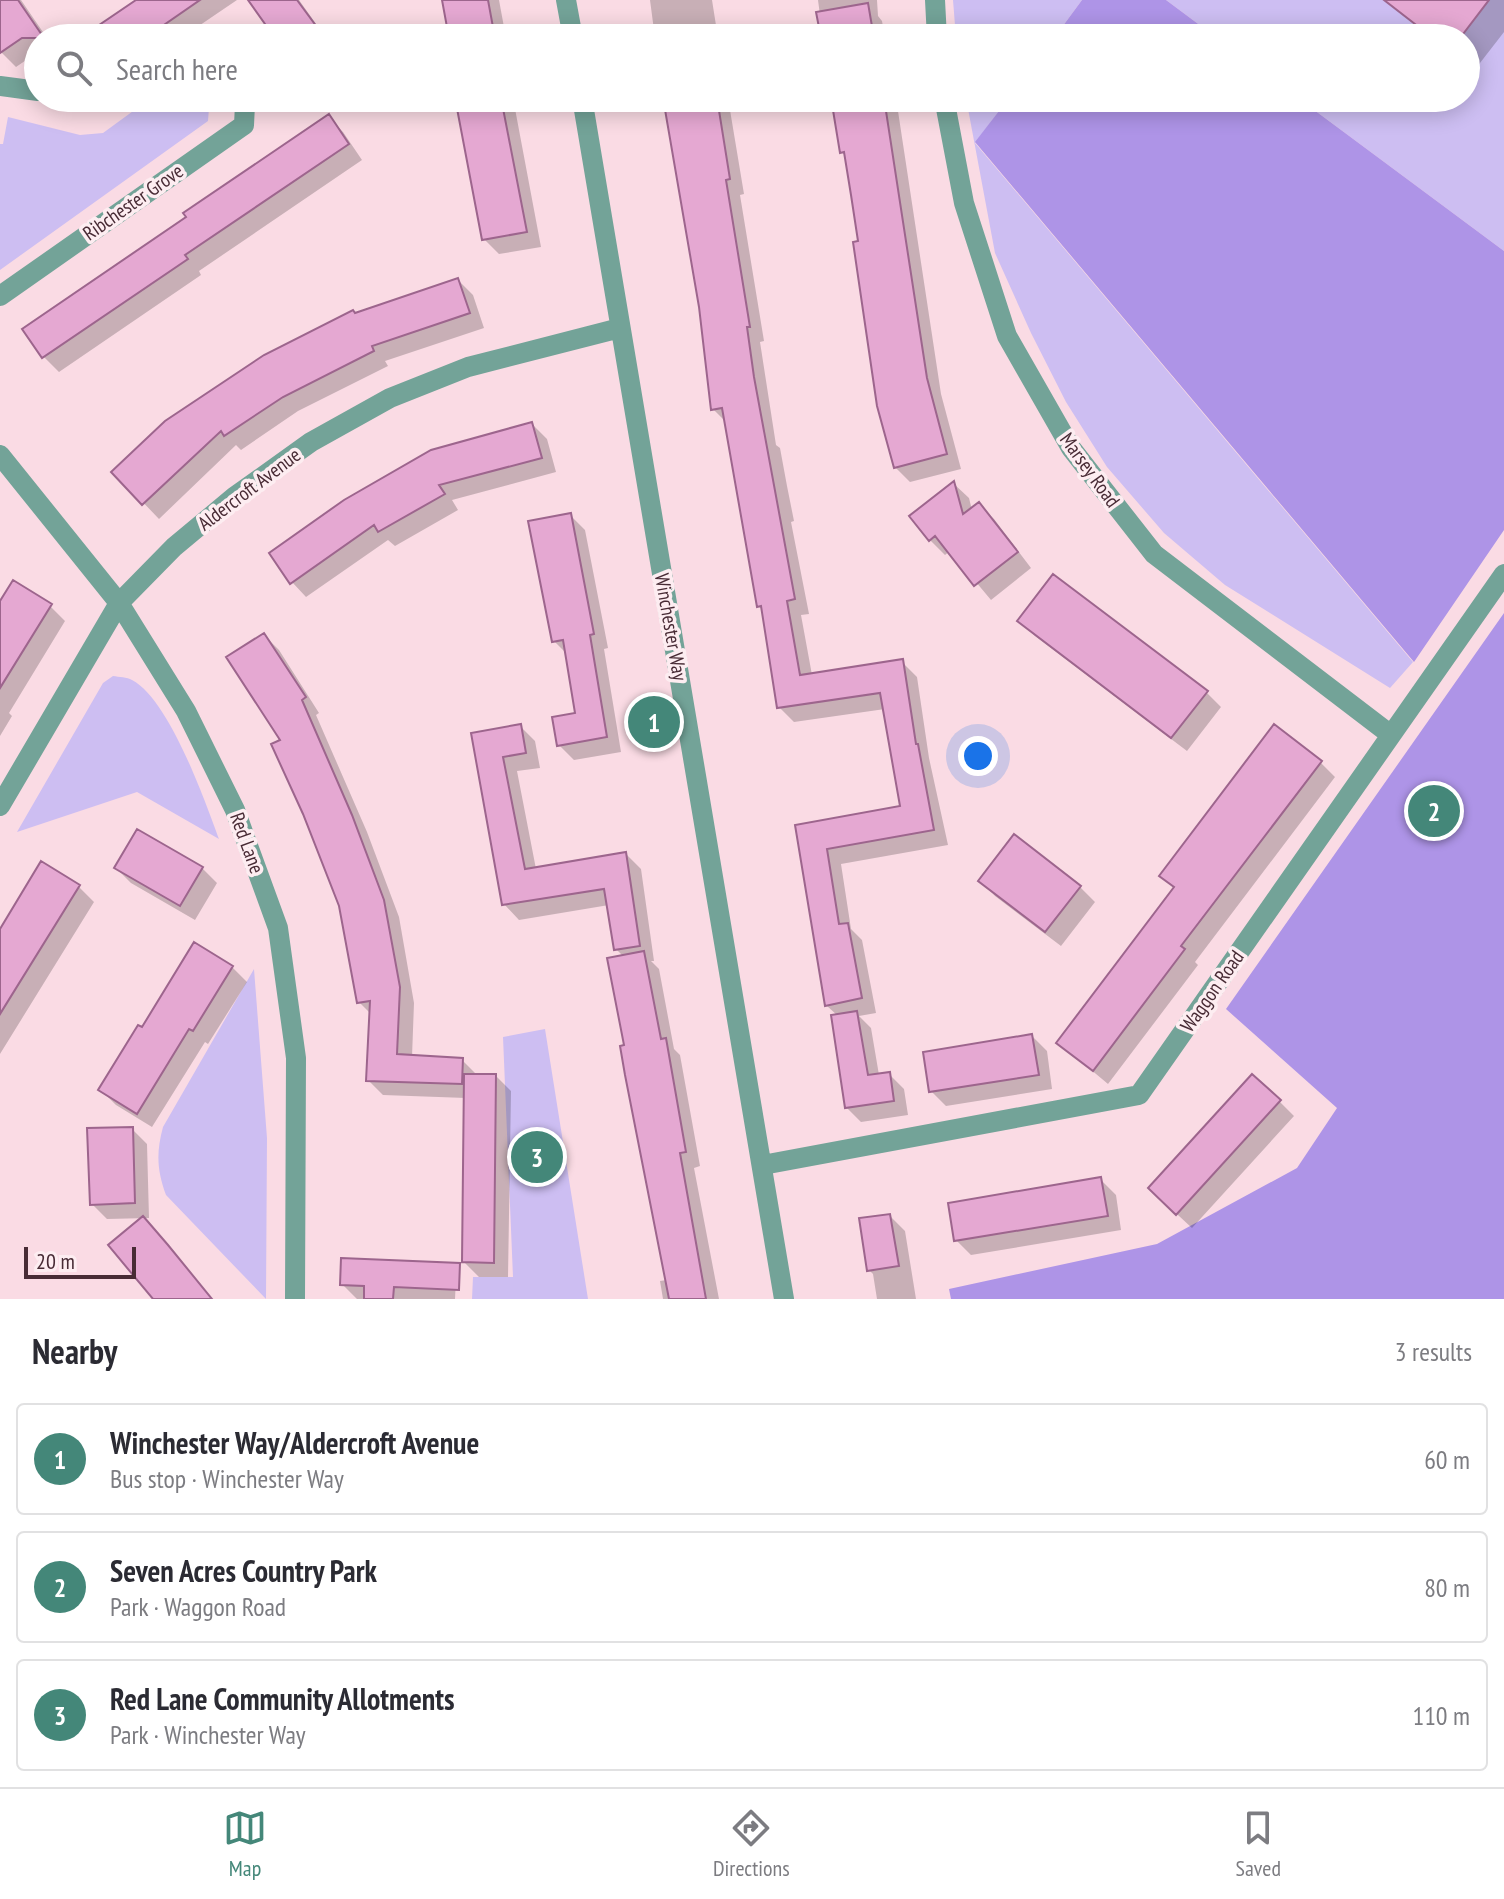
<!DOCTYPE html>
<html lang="en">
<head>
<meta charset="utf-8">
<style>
  body { margin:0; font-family:"PT Sans Narrow",sans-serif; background:#f7f7f7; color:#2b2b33 }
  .scale { position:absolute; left:24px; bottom:20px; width:112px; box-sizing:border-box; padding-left:8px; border:4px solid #482b35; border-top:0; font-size:22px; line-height:28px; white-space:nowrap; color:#482b35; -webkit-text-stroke:6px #fdedf1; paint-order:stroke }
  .you { position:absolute; left:978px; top:756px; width:28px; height:28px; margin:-20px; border:6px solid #fff; border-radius:50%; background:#1a73e8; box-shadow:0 0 0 12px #1a73e833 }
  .badge { display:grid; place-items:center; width:52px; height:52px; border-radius:50%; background:#448779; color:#fff; font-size:26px; font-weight:700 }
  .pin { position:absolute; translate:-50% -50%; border:4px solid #fff; box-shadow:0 2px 8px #0006 }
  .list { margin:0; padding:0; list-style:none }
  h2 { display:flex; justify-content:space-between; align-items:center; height:104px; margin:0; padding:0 32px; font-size:34px }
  h2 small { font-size:26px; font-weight:400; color:#7c7c81 }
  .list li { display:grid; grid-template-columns:52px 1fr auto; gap:24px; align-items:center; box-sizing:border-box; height:112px; margin:0 16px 16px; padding:0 16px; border:2px solid #e1e1e2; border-radius:8px }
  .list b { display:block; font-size:30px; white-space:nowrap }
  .list p { margin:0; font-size:26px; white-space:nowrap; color:#7c7c81 }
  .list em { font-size:26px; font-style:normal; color:#7c7c81 }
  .icon { flex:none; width:44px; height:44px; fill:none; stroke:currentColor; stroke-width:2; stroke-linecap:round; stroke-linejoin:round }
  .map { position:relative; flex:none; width:1504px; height:1299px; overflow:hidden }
  .search { position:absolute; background:#fff; box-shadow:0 4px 20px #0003; left:24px; right:24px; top:24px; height:88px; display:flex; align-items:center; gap:20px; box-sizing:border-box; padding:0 28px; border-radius:44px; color:#7c7c81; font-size:30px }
  .sheet { height:488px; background:#fff }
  nav { display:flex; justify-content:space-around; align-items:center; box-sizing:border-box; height:112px; border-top:2px solid #e1e1e2; background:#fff; font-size:22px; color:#7c7c81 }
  nav a { display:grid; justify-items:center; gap:4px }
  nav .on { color:#448779 }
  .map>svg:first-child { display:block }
</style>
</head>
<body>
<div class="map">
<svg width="1504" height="1299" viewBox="0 0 1504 1299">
  <rect width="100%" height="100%" fill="#fadbe4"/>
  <path fill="#cdbef2" d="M953,0h129l-28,38h-98z
    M1166,0h338v251l-206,-153h168v-60h-249z
    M151,98h53l5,10 -1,13 -208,149v-126h3l5,-27 72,18 23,-2z
    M966,98h43l-34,45 438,519 -23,26 -165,-103 -61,-52 -57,-66 -41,-65 -35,-69 -36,-80z
    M113,676c6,1 14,1 19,4 37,19 73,121 87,159l-82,-47 -120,40 86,-149z
    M254,969l13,169 -1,161 -100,-104c-9,-25 -10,-42 -3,-68z
    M545,1029l43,270h-116l1,-22h40l-10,-240z"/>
  <path fill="#ae94e7" d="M1082,0h84l51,38h-163z
    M1009,98h289l206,153v279l-90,132 -439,-520z
    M1504,613v686h-553l-2,-10 208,-45 140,-76 40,-60 -111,-99z"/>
  <path fill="#0003" d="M0,0h21l26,38h-9v14l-22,15 -16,-16z
    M139,0h98l-56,38h-98z
    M256,0h43l27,38h-48z
    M444,0h55l7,38h-55z
    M650,0h62l6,38h-63z
    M818,0h59l1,16 4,5 3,17h-62z
    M1405,0h99v32l-31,40 -7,-5v-29h-37l-31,-29z
    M458,98h55l28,149 -42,7 -15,-15z
    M665,98h63l16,96 -4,1 24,146 -4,1 16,103 4,3 7,38 7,35 -3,1 18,92 -8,1 11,60 90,-13 15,15 12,81 19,87 -107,19 10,65 11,11 14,73 -17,3 12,12 8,47 10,-1 15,15 4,26 -47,7 -15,-15 -8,-91 -12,-11 -29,-178 105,-19 -17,-99 -91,13 -15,-15 -15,-97 -5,-4 -32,-183 -14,-14 -4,-51z
    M833,98h63l45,296 20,75 -51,13 -15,-15 -48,-310 -5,-5z
    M328,117l15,15 19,28 -163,111 2,4 -142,97 -15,-15 -19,-28 164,-111z
    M458,280l15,15 11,33 -99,33 3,5 -90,45 -57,39 -5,-5 -77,74 -45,-47 241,-157z
    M532,424l15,15 9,33 -104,28 6,10 -63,36 -7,-6 -82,57 -14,-15 -20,-28z
    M954,484l15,14 3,12 7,-5 15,14 37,49 -40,32 -41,-49 -5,4 -15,-15z
    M570,515l15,15 23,118 -4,1 17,103 -47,8 -15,-15 18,-30 -10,-61 -13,-13z
    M0,605l50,1 15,15 -56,92 3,3 -12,20z
    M1020,621l186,71 15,15 -34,44 -152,-115z
    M264,635l15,15 40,63 -3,2 51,117 32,85 15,86 -2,54 50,3 16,16h18l15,15 -3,186h-29l-15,-15 2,-164 -83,-3 -15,-15 3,-66 -12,-12 -19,-97 -66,-160 9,-4z
    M520,726l15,15 5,27 -23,3 19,98 90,-15 15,15 13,92h-3l8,8 15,80 6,6 20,111 -6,2 25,131h-56l-3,-18 7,-1 -41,-233 -2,-90 -8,-8 -7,-44 -90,15 -15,-16 -31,-170z
    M1320,762l15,15 -140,185 3,3 -90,119 -49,-41 116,-154 -13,-13z
    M116,868h86l15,15 -22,37 -64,-37z
    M981,881l99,6 15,15 -34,44 -66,-50z
    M79,887l15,15 -94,152v-121z
    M232,967l15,15 -39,62 -3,-2 -53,85 -36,-22 -15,-15 41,-60z
    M1032,1036l15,15 5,38 -106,17 -15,-15z
    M1279,1101l15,15 -102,112 -27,-25z
    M132,1129l15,15 2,74 -42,1 -15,-15z
    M1101,1180l15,15 5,35 -150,25 -15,-15z
    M890,1216l15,15 11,68h-39l-4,-25 -4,-4z
    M456,1278l-1,21h-98l-15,-15z"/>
  <path fill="#e5a8d2" stroke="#9d658d" stroke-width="2" d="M0,0h18l26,38h-22l-22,15z
    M136,0h64l-55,38h-65z
    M248,0h49l28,38h-50z
    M442,0h46l7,38h-46z
    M1384,0h105l-29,38h-27z
    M868,3l6,35h-53l-5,-26z
    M455,98h46l26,134 -45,8z
    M663,98h54l13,81 -4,1 24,147h-3l7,50 41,222 -8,2 13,74 103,-16 13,85h2l16,86 -107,19 12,75 9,-1 14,75 -37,8 -30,-181 105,-19 -20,-113 -103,15 -16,-102 -4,1 -35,-199 -11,2 -12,-103z
    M831,98h53l43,280 20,76 -53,14 -17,-62 -24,-164 5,-1 -7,-46 -7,-43 -4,1z
    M329,114l20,30 -164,111 3,4 -146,99 -20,-29 164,-112 -3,-4z
    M458,278l12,35 -98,33 2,5 -91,46 -59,39 -3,-5 -79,74 -31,-33 54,-51 99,-66 89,-45 2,3z
    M532,422l10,36 -103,27 6,9 -67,38 -4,-7 -84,59 -21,-31 75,-53 87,-50z
    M954,481l9,33 16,-12 39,50 -44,34 -39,-50 -6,5 -20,-25z
    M571,513l23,121 -4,1 17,102 -50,9 -5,-29 23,-4 -12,-73 -11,2 -24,-121z
    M1053,574l155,117 -37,47 -154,-117z
    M13,580l39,24 -52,84v-87z
    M264,633l42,64 -4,3 50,115 32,85 16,87 -3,67 66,4 -1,26 -96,-3 4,-80 -13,2 -18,-97 -36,-92 -32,-70 9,-4 -54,-83z
    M521,724l5,29 -23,4 22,112 101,-17 14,94 -26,4 -10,-61 -102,16 -31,-172z
    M1274,724l48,37 -141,185 4,3 -92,122 -37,-28 118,-156 -15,-11z
    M137,829l66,38 -23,39 -66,-38z
    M1014,834l67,52 -36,46 -67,-51z
    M41,861l39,24 -80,129v-85z
    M194,942l39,24 -40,65 -4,-2 -52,85 -39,-24 40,-65 4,2z
    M644,951l17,88 5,-1 20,114 -6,1 26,146h-37l-44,-224 -5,-29 4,-1 -17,-87z
    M857,1011l11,64 22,-3 4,29 -49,7 -14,-93z
    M1032,1034l7,41 -110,17 -6,-40z
    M464,1074h32l-2,189 -32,-1z
    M1252,1074l29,26 -105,115 -28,-27z
    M133,1127l2,76 -45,2 -3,-77z
    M1101,1177l7,39 -154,25 -6,-38z
    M890,1214l9,52 -32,5 -8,-53z
    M143,1216l25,29 44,54h-59l-45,-54z
    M341,1258l119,5 -1,27 -65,-3 -1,12h-29v-13l-24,-1z"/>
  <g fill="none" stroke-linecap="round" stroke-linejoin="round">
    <path stroke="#73a398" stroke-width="20" d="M566,0l7,38
      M935,0l2,38
      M0,86l38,5
      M86,98l22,3 5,-3
      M582,98l202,1201
      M944,98l20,105 43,133 64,112 83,106 237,181
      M0,296l244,-171 1,-21 -4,-6
      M0,455l119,148 67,108 49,99 43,118 18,130 -1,241
      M0,806l119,-203 55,-56 60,-50 77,-55 79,-44 78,-31 152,-39
      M763,1165l376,-70 365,-521"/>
  </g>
  <g text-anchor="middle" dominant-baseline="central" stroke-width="7" stroke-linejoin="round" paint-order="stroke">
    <g font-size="20" fill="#482b35" stroke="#fdedf1">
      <text transform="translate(133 202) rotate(-35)">Ribchester Grove</text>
      <text transform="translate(1090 470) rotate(54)">Marsey Road</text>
      <text transform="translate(249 489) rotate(-37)">Aldercroft Avenue</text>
      <text transform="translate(671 627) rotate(80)">Winchester Way</text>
      <text transform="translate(247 843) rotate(70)">Red Lane</text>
      <text transform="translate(1212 991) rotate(-55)">Waggon Road</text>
    </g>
  </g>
</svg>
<div class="scale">20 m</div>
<div class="you"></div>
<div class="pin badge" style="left:654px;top:722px">1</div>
<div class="pin badge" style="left:1434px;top:811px">2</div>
<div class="pin badge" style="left:537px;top:1157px">3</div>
<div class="search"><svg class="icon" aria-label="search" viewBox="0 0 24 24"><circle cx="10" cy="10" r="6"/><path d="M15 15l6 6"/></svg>Search here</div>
</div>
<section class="sheet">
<h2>Nearby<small>3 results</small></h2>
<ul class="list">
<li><span class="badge">1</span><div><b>Winchester Way/Aldercroft Avenue</b><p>Bus stop · Winchester Way</p></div><em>60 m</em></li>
<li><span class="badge">2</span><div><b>Seven Acres Country Park</b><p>Park · Waggon Road</p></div><em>80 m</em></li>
<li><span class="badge">3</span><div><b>Red Lane Community Allotments</b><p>Park · Winchester Way</p></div><em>110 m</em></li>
</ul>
</section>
<nav>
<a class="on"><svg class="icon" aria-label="map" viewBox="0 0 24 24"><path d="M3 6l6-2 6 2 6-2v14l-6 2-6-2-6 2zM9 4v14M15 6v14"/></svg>Map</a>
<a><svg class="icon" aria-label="directions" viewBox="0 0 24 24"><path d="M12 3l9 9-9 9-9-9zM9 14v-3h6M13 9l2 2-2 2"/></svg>Directions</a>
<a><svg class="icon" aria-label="saved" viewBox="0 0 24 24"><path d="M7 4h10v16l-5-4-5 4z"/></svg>Saved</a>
</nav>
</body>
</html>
